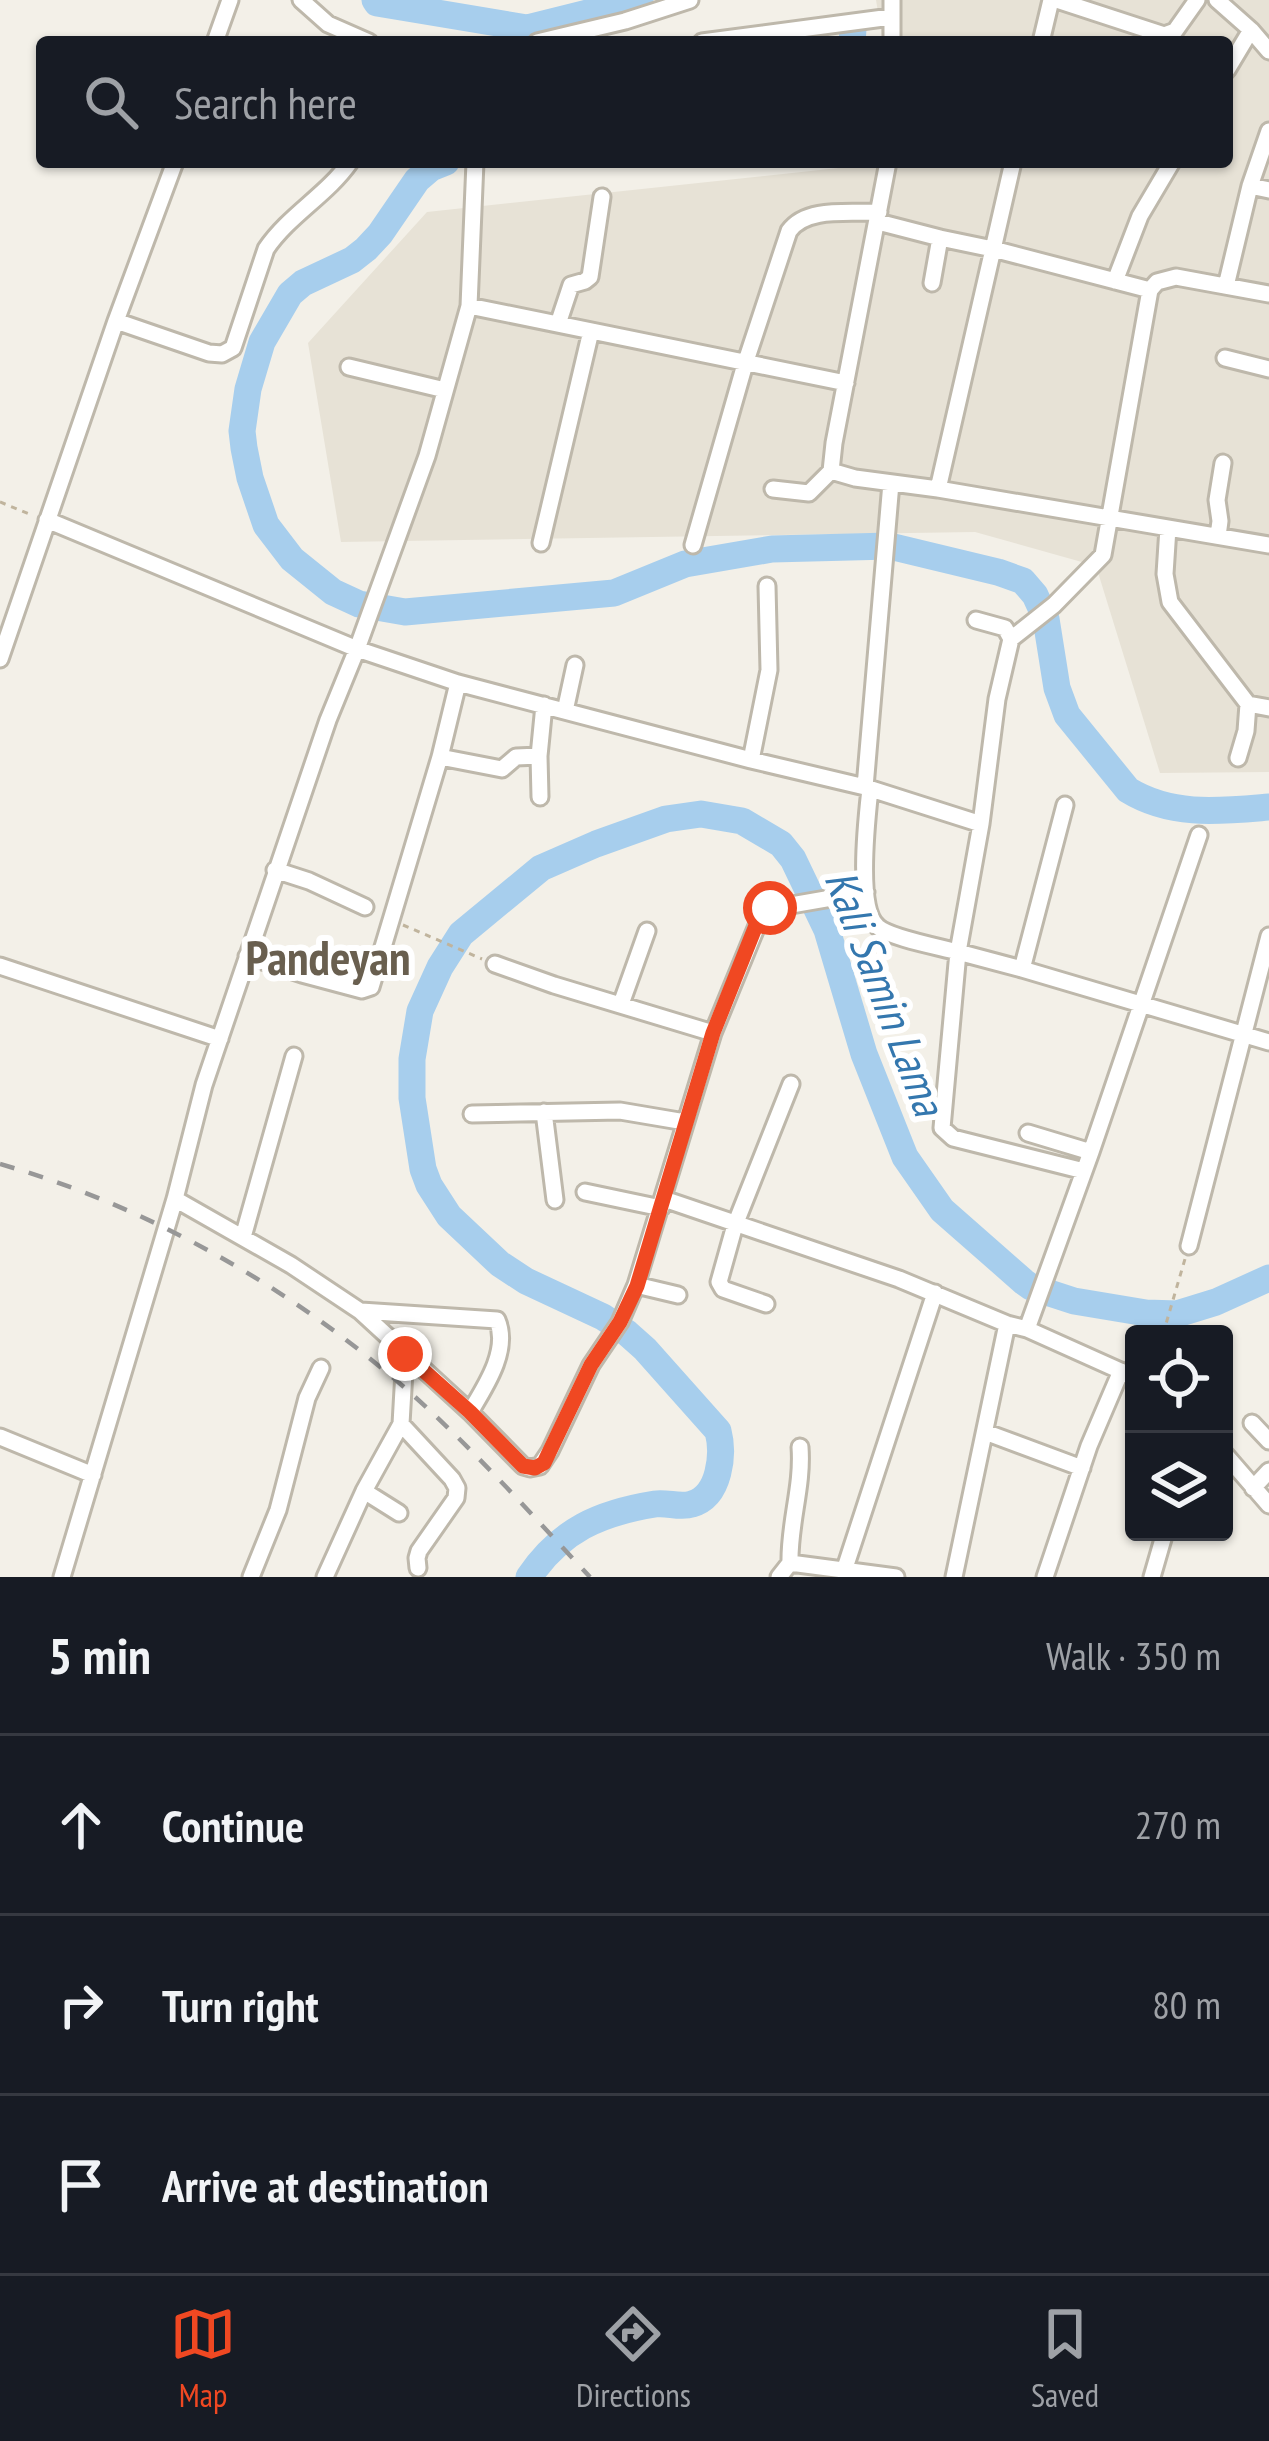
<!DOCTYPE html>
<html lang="en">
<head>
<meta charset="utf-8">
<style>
  body { margin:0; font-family:"PT Sans Narrow",sans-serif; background:#242831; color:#f1f3f6 }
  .controls { position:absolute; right:36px; bottom:36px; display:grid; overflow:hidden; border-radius:12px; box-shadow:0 3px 9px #0004 }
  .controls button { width:108px; height:108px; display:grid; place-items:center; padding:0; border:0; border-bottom:3px solid #363941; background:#171b24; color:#f1f3f6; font:60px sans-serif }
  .stop { position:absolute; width:36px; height:36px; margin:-27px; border:9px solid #f04822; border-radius:50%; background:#fff }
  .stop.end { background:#f04822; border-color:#fff; box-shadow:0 3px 12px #0008 }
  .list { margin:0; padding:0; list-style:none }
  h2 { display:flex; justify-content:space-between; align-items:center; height:156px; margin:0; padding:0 48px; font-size:51px }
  h2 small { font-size:39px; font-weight:400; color:#9ea1a6 }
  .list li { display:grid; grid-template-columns:78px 1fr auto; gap:36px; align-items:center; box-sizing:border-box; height:180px; padding:0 48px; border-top:3px solid #363941 }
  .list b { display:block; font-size:45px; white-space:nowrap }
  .list em { font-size:39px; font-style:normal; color:#9ea1a6 }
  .icon { flex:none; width:66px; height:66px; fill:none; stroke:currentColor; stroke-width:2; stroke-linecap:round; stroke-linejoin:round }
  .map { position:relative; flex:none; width:1269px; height:1577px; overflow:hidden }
  .search { position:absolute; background:#171b24; box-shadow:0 3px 9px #0004; left:36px; right:36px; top:36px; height:132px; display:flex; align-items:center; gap:30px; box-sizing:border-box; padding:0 42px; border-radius:12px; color:#9ea1a6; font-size:45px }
  .sheet { height:696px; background:#171b24 }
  nav { display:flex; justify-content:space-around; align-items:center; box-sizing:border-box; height:168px; border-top:3px solid #363941; background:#171b24; font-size:33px; color:#9ea1a6 }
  nav a { display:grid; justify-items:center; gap:6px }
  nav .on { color:#f04822 }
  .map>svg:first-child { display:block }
</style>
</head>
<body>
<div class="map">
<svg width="1269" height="1577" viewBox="0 0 1269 1577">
  <rect width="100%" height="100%" fill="#f3f0e8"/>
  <path fill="#e7e2d6" d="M876,0h393v772l-109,1 -64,-207 -121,-34 -634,10 -33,-199 119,-131 467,-50h333v-120h-344z"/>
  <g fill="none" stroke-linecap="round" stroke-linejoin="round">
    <path stroke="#a7ceed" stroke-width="27" d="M375,0l2,3 150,25 113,-28
      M852,42l1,-13
      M446,162l-15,6 -14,12 -37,54 -14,15 -14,11 -49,23 -13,11 -28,48 -14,47 -6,42 2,17 6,30 16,47 26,34 41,33 26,12 46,8 209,-19 71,-29 87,-15 118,-3 108,26 25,9 12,14 11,24 11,69 10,27 61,75c44,27 93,21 141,17
      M529,1577c32,-47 70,-64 126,-73 12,-2 25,4 37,0 28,-8 32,-50 26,-73l-73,-82 -18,-16 -24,-16 -77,-36 -26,-17 -51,-48 -20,-31 -6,-16 -11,-71v-39l8,-48 20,-44 21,-33 80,-66 55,-24 70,-25 35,-5 41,7 39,23 12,15 34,71 37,124 41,103 37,53 82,72 7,5 43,14 72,12 31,1 39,-12 53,-24"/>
    <defs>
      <path id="minor" d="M301,0l27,24 41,18
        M1057,0l107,35 11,-4 22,-31
        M1217,0l34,30 18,21
        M215,42l15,-42
        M537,42l88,-21 65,-21
        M702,42l189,-25
        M892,42v-42
        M1041,42l10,-42
        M1227,70l24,-40
        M888,162l-54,281 -3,28 24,7 83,11 331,56
        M1250,186l19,4
        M878,222l62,16
        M1115,281l25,-65 32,-54
        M932,283l8,-45 53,11 157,41 7,-8 19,-5 93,17
        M1226,286l24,-100 19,-55
        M469,306l377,77
        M116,321l93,32 13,1 11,-6 33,-99c23,-34 61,-54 84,-87
        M558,324l13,-39 14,-4 5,-4 12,-80
        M1225,358l44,11
        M349,367l96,23
        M773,489l36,4 22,-22
        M938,489l75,-327
        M47,520l310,129 101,34 293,77 114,27 116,37 -23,128 64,17 247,73
        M1168,528l-3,46 5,28 78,102 21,4
        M1218,536l2,-15 -3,-21 6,-37
        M541,543l50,-212
        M693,545l52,-181 44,-133c18,-25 62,-17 90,-19
        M976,620l29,8 6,11 -14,60 -16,125
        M1011,639l43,-34 49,-50 47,-265
        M0,659l116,-338 59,-159
        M565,711l10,-46
        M539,756l1,41
        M440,757l62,12 14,-12 23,-1 5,-51
        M1238,758l8,-27 2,-27
        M751,760l18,-90 -2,-84
        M865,787l26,-304
        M870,789c-3,28 -14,120 8,138 12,11 62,20 80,25l-16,176 11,10 131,33
        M275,870l34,11 56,26
        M247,956l55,18 60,16 9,-3 69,-230 18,-74
        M495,964l59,21 159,48
        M0,966l220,73
        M1022,969l43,-164
        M621,1004l26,-73
        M544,1112l11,88
        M472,1114l148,-3 65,11
        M1028,1133l63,19
        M585,1192l76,16
        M175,1199l116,66 69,46 110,101 53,54 7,2 10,-2 10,-15 41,-86 29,-43 16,-37 77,-252 48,-117 13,-8 92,-16
        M664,1199l235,80 108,45 20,5
        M243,1237l51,-181
        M1189,1246l80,-310
        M636,1285l42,10
        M766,1304l-43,-15 -4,-7 16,-57 56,-141
        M361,1311l136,9c13,30 -12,67 -27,92
        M1134,1377l-107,-48 64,-177 108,-317
        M1252,1423l17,18
        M401,1424l51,55 5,9 -1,10 -37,53 -2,7 1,10
        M985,1432l97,36
        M0,1437l93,38
        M1224,1453l45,52
        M1253,1488l16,-17
        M364,1491l35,22
        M790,1563c-1,-40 13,-76 10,-116
        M845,1568l90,-275
        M62,1577l113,-378 29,-114 124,-365 29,-71 70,-193 42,-150 6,-144
        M251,1577l27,-67 29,-112 14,-30
        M325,1577l39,-86 37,-67 4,-70
        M779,1577l11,-14 106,14
        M954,1577l53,-253
        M1045,1577l44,-131 32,-75
        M1152,1577l13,-45"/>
    </defs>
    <use href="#minor" stroke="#beb8ab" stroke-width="21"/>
    <path stroke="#c0b49d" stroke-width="3" stroke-dasharray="6 6" stroke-linecap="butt" d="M0,502l32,13
      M403,925l79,34
      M1163,1334l22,-75"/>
    <use href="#minor" stroke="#fff" stroke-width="15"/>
    <path stroke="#979797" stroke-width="4.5" stroke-dasharray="15 15" stroke-linecap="butt" d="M0,1164c147,42 290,123 405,224 66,58 125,125 185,189"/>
  </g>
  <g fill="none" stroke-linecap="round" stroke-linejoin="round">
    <path stroke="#f04822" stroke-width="15" d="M405,1354l65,58 53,54 12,2 9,-5 47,-98 29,-43 17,-36 76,-253 44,-110 13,-15"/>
  </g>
  <g text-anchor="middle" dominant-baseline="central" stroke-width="12" stroke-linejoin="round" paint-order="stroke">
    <g font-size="45" font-style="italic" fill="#3477ae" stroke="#fff">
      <text transform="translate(886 992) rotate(69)">Kali Samin Lama</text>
    </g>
    <g font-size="48" font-weight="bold" fill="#695f4f" stroke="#fff">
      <text x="328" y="957">Pandeyan</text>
    </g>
  </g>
</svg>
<div class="controls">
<button><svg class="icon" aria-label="locate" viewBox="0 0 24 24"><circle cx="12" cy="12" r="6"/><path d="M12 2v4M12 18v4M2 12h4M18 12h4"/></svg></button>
<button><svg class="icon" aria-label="layers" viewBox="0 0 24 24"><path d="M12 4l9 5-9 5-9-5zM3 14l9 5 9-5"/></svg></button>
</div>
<div class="stop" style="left:770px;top:908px"></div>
<div class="stop end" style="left:405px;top:1354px"></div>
<div class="search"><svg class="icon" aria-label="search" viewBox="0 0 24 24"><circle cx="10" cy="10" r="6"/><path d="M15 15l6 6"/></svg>Search here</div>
</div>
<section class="sheet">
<h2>5 min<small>Walk · 350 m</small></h2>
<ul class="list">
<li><svg class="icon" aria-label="ahead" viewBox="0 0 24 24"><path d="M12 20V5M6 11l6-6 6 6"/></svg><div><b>Continue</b></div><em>270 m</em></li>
<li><svg class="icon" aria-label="right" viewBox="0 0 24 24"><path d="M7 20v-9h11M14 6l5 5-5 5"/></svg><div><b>Turn right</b></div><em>80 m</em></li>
<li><svg class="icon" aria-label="arrive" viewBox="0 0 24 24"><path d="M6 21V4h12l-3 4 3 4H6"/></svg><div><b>Arrive at destination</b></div></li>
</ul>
</section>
<nav>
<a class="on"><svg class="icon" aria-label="map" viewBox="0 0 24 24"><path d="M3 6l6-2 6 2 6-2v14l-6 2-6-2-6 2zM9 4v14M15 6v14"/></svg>Map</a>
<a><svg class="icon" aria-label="directions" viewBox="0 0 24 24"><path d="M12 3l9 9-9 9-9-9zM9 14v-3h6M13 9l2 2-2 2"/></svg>Directions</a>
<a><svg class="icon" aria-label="saved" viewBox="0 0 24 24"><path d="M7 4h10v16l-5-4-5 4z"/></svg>Saved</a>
</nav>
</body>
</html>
